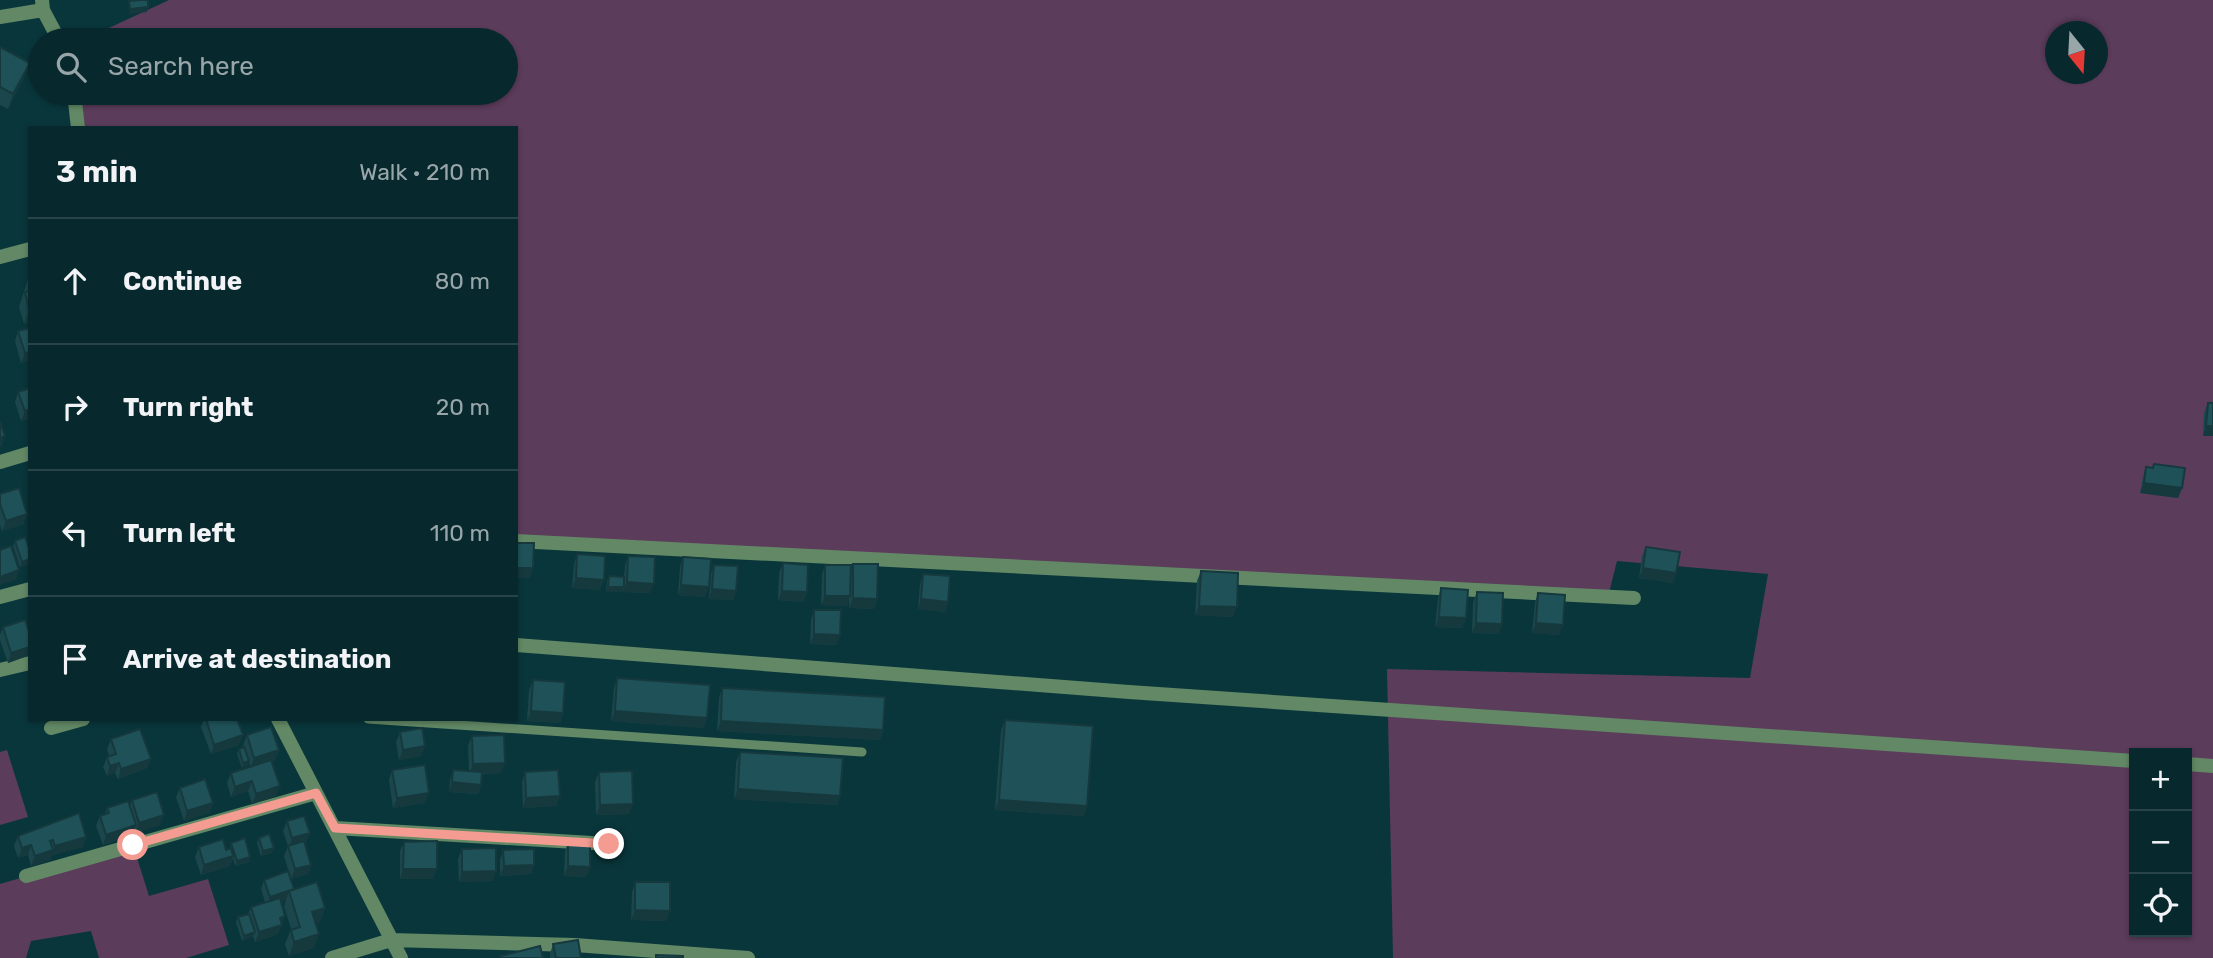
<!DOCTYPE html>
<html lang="en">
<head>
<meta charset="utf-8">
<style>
  body { margin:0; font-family:Rubik,sans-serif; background:#103034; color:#f1f3f6 }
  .controls { position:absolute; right:21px; bottom:21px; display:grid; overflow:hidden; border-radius:0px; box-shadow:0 2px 5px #0004 }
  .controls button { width:63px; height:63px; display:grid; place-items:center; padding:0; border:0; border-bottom:2px solid #284448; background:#07282c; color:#f1f3f6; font:35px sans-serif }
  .compass { position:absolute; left:2045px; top:21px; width:63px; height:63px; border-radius:50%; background:#07282c; box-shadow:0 2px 5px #0004; rotate:162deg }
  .stop { position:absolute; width:21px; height:21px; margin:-16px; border:5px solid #f59c92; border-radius:50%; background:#fff }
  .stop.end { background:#f59c92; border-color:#fff; box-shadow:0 2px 7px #0008 }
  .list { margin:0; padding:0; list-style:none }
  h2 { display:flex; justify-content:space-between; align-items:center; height:91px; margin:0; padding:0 28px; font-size:30px }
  h2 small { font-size:23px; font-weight:400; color:#98a6a9 }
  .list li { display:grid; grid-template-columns:46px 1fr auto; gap:21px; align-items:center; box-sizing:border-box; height:126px; padding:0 28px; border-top:2px solid #284448 }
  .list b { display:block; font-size:26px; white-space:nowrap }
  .list em { font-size:23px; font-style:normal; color:#98a6a9 }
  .icon { flex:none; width:38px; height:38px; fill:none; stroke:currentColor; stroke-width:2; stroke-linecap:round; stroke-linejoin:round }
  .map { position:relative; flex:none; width:2213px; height:958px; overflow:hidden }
  .search { position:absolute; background:#07282c; box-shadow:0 2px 5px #0004; left:28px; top:28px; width:490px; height:77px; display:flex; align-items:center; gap:18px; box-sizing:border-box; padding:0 24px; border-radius:38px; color:#98a6a9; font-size:26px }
  .panel { position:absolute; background:#07282c; box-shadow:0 2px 5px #0004; left:28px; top:126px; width:490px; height:595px; border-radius:0px }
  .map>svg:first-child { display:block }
</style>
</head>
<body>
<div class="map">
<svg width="2213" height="958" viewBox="0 0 2213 958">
  <rect width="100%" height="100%" fill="#09363b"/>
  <path fill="#5b3c5b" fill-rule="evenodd" d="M169,0h2044v958h-820l-6,-289 363,9 18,-104 -151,-13 -10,40 -1091,-60v-413h-438l-4,-35h432v-53h-423zM2056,32h42v42h-42zM2134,753h53v179h-53z
    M7,750l21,67 -28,8v-73z
    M133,845l16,51 59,-17 21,66 -43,13h-87l-8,-27 -60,10 -5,17h-26v-74z"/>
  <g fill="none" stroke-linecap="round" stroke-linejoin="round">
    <path stroke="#628865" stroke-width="9" d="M368,719l494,33"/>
    <path stroke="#628865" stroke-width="14" d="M42,0l1,10 16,30
      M0,17l43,-7
      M74,93l4,35
      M0,257l30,-8
      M0,462l30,-9
      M516,541l1118,57
      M0,597l30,-8
      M516,645l613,47 1005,69
      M0,670l30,-7
      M278,719l123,239
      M51,728l32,-9
      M2187,764l26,2
      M335,828l274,16
      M26,876l290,-83
      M332,958l59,-18 184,5 173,13"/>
  </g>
  <path fill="#1b474c" d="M0,47l24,30 -16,32 -8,-4z
    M28,279h2v43l-6,2 -5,-17z
    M30,328v32l-9,3 -6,-22 3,-10z
    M18,392l12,26 -9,3 -6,-19z
    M2208,403h5v33h-10l1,-23z
    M2154,464l28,24 -4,10 -38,-5 3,-16 3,-10 6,1z
    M0,494l24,30 -22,7 -2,-6z
    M15,541l15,10v13l-10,3 -7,-21z
    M1646,547l30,26 -3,10 -34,-5 3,-22z
    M577,554l23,36 -28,-2 2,-24z
    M628,556l22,37 -27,-1 1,-4 -2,4h-16l1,-11 2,-5 15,1 1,-12z
    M683,557l22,40 -27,-2 2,-28z
    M783,563l24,29 -4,10 -25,-2 1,-27z
    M853,564l24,35 -3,10 -25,-1v-10l-2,8 -26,-1 1,-31 3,-9 25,7z
    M714,565l22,26 -3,9 -24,-1 2,-25z
    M1201,571l32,46 -38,-2 2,-34z
    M923,574l25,28 -3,10 -27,-3 2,-25z
    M1441,588l25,30 -4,10 -27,-1 3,-29z
    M1477,592l22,42 -27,-1 1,-31z
    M1538,593l21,42 -27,-2 3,-31z
    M814,610l23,35 -27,-1 1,-24z
    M3,627l27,7v21l-22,8 -8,-23v-5z
    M617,678l87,50 -93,-7 3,-33z
    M533,680l30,33 -3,10 -33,-2 2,-31z
    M722,688l161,42 -3,10 -163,-9 2,-33z
    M204,719h33l2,26 -28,9 -10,-27z
    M1005,720l79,96 -89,-6 6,-80z
    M400,732l25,14 -4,10 -22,4 -3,-18z
    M247,735l32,15 -4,10 -3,1 4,35 -24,8 -4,-13 -17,6 -4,-14 4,-10 19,-6 -1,-5 -2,4 -5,2 -5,-14 2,-5 5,-2 -1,-2z
    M472,736l29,37 -19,1 -1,11 -3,9 -29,-2 1,-12 3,-10 16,1 -1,-25z
    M111,739l40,20 -4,9 -29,11 -3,-6 -8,3 -4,-9 4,-10 2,-1 -2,-7z
    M740,752l100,44 -3,9 -103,-6 2,-37z
    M392,770l33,33 -32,5 -4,-28z
    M525,772l35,24 -4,10 -33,2 -1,-26z
    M599,772l30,42 -33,1 -1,-33z
    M180,788l33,15 -4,10 -25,8 -8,-24z
    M132,800l28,25 -25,8 -1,-3 -2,5 -29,10 -7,-19 4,-10 5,-2 2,-6 23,-3z
    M287,821l23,12 -5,10 6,22 -3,9 -17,5 -7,-23 4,-10 -5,-15z
    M18,836l68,1 -3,10 -32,8 -1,5 -19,6 -3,-11 -10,3 -4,-12z
    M259,838l13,15 -11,3 -4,-13z
    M404,842l29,37h-33v-28z
    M568,842l22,25 -4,10 -22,-1 1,-24z
    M231,843l19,14 -1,5 -14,4 -2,-8 -3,8 -29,9 -6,-18 4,-10 27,3 4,-1z
    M462,849l31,32 -34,1 -1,-23z
    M503,850l31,15 -3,9 -31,2v-16z
    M264,880l30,9 31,19 -5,14 -4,1 -2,25 -25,8 -4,-12 6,-15 -7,-23 2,-6 -5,2 4,14 -7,18 -23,8 -2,-6 -11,5 -6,-19 2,-5 10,-3 3,-7 14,-5 -4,-13z
    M635,882l31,39 -35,-1 1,-28z
    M553,944l28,14h-31v-4z"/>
  <path fill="#16393e" d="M148,7l-1,5 -19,2 2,-5z
    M30,63l-6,14 -16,32 5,-15z
    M30,309v13l-6,2z
    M30,352v8l-9,3 4,-10z
    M30,409v9l-9,3 4,-10z
    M2206,426h7v10h-10z
    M5,436l-3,10 -2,1v-9z
    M2144,483l38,5 -4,10 -38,-5z
    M27,514l-3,10 -22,7 4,-10z
    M30,559v5l-10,3 2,-5z
    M516,568h17l-3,10h-14z
    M1643,568l33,5 -3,10 -34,-5z
    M19,570l-3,10 -16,5v-8z
    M576,578l28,2 -4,10 -28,-2z
    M627,582l27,2 -4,9 -27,-1z
    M681,585l28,2 -4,10 -27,-2z
    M608,587h16l-2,5h-16z
    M712,589l24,2 -3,9 -24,-1z
    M782,591l25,1 -4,10 -25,-2z
    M825,596h25l-3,10 -26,-1z
    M853,598l24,1 -3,10 -25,-1z
    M921,599l27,3 -3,10 -27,-3z
    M1199,606l38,1 -4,10 -38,-2z
    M1439,617l27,1 -4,10 -27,-1z
    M1476,623l26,1 -3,10 -27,-1z
    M1536,623l27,2 -4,10 -27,-2z
    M814,634l26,1 -3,10 -27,-1z
    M30,647v8l-22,8 3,-10z
    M531,711l32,2 -3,10 -33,-2z
    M615,711l92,7 -3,10 -93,-7z
    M721,721l162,9 -3,10 -163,-9z
    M243,735l-4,10 -28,9 3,-9z
    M425,746l-4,10 -22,4 4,-10z
    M279,750l-4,10 -24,8 3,-10z
    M151,759l-4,9 -29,11 3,-10z
    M249,761l-2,5 -5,2 1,-5z
    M119,763l-4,10 -8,3 3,-10z
    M505,763l-4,10 -32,1 4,-10z
    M252,781l-4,10 -17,6 4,-10z
    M452,782l29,3 -3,9 -29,-2z
    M280,786l-4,10 -24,8 4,-10z
    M738,789l102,7 -3,9 -103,-6z
    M429,793l-4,10 -32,5 4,-10z
    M560,796l-4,10 -33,2 3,-10z
    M999,800l88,6 -3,10 -89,-6z
    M213,803l-4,10 -25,8 3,-10z
    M633,804l-4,10 -33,1 4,-10z
    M164,815l-4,10 -25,8 4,-10z
    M136,825l-4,10 -29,10 3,-10z
    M310,833l-4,10 -17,5 3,-10z
    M86,837l-3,10 -32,9 4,-10z
    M31,845l-3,10 -10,3 4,-10z
    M274,848l-2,5 -11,3 2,-5z
    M53,850l-3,10 -19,6 4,-10z
    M233,856l-3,10 -29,9 3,-10z
    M250,857l-1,5 -14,4 2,-5z
    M311,865l-3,9 -17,5 4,-10z
    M534,865l-3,9 -31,2 4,-10z
    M568,866l22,1 -4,10 -22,-1z
    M403,869h34l-4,10h-33z
    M496,871l-3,10 -34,1 3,-10z
    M289,891l-3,9 -19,7 3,-10z
    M325,908l-5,14 -13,4 5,-14z
    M635,910l35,1 -4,10 -35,-1z
    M285,916l-7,18 -23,8 4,-10 21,-14z
    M255,932l-2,5 -11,4 2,-5z
    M319,934l-5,14 -25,8 5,-14z"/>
  <path fill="#1f5258" stroke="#16393e" stroke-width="2" d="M141,0h7v7l-18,2 -1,-8z
    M0,47l30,16 -17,31 -13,-7z
    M30,291v18h-1l-4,-17z
    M30,328v24l-5,1 -7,-22z
    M30,388v21l-5,2 -7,-19z
    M2208,403h5v23h-7z
    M0,422l5,14 -5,2z
    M2154,464l31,4 -3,20 -38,-5 2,-16 7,1z
    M19,488l8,26 -21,7 -6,-17v-10z
    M25,537l5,14v8l-8,3 -7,-21z
    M516,543h18l-1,25h-17z
    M11,546l8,24 -19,7v-27z
    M1646,547l34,5 -4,21 -33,-5z
    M577,554l28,2 -1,24 -28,-2z
    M628,556l27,1 -1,27 -27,-2z
    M683,557l28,2 -2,28 -28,-2z
    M783,563l25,2 -1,27 -25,-1z
    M853,564h25l-1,35 -24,-1z
    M714,565l24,1 -2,25 -24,-2z
    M825,565h26l-1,31h-25z
    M1201,571l37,2 -1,34 -38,-1z
    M923,574l27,2 -2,26 -27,-3z
    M609,576l15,1v10h-16z
    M1441,588l27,2 -2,28 -27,-1z
    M1477,592l26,1 -1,31 -26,-1z
    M1538,593l27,2 -2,30 -27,-2z
    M814,610h27l-1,25 -26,-1z
    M25,620l5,14v13l-19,6 -8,-26z
    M617,678l93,7 -3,33 -92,-7z
    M533,680l32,2 -2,31 -32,-2z
    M722,688l163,9 -2,33 -162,-9z
    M206,719h31l6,16 -29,10z
    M1005,720l88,6 -6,80 -88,-6z
    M271,727l8,23 -25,8 -7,-23z
    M422,728l3,18 -22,4 -3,-18z
    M140,729l11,30 -30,10 -2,-6 -9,3 -3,-9 9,-3 -5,-15z
    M504,735l1,28 -32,1 -1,-28z
    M244,747l5,14 -6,2 -4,-14z
    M740,752l103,6 -3,38 -102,-7z
    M271,760l9,26 -24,8 -4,-13 -17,6 -4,-14z
    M425,765l4,28 -32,5 -5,-28z
    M453,770l29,2 -1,13 -29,-3z
    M558,770l2,26 -34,2 -1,-26z
    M632,771l1,33 -33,1 -1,-33z
    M205,779l8,24 -26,8 -7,-23z
    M157,792l7,23 -25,8 -7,-23z
    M128,801l8,24 -30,10 -6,-19 9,-3 -2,-5z
    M79,813l7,24 -31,9 -2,-6 -3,1 3,9 -18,6 -4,-11 -9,3 -4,-12z
    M304,816l6,17 -18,5 -5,-17z
    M269,834l5,14 -11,3 -4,-13z
    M245,838l5,19 -13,4 -6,-18z
    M223,839l3,11 5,-2 2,8 -29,9 -5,-18z
    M304,841l7,24 -16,4 -7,-23z
    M437,841v28h-34l1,-27z
    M568,842h22v25l-22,-1z
    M496,848v23l-34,1v-23z
    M534,849v16l-30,1 -1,-16z
    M288,871l6,18 -24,8 -6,-17z
    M317,882l8,26 -13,4 7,22 -25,8 -3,-12 9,-3 -11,-36z
    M635,882h35v29l-35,-1z
    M280,898l5,18 -5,2 2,7 -23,7 -8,-25z
    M249,914l6,18 -11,4 -6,-19z
    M578,940l3,18h-25l-3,-14z
    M540,946l3,12h-41l-1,-2z
    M656,955l27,1v2h-27z"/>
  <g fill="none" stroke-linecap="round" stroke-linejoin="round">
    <path stroke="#f59c92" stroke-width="9" d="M133,845l183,-52 19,35 274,16"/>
  </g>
</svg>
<div class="controls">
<button>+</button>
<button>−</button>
<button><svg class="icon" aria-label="locate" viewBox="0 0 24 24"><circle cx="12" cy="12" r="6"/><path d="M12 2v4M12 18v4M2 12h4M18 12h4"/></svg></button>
</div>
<svg class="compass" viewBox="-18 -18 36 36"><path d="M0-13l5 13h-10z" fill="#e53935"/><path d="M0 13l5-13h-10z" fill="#98a6a9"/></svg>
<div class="stop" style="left:133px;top:845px"></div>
<div class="stop end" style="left:609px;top:844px"></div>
<div class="search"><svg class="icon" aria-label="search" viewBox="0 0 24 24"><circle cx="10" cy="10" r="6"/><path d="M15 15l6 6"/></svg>Search here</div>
<section class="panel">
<h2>3 min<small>Walk · 210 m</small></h2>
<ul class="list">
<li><svg class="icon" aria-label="ahead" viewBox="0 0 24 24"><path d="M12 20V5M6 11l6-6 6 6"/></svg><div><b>Continue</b></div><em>80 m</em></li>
<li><svg class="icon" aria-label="right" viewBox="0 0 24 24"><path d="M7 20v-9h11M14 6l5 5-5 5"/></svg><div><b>Turn right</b></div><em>20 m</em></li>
<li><svg class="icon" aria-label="left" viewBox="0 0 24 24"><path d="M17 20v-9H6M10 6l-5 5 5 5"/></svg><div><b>Turn left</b></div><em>110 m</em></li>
<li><svg class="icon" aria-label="arrive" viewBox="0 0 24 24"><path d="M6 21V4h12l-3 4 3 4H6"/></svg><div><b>Arrive at destination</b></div></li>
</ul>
</section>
</div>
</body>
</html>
